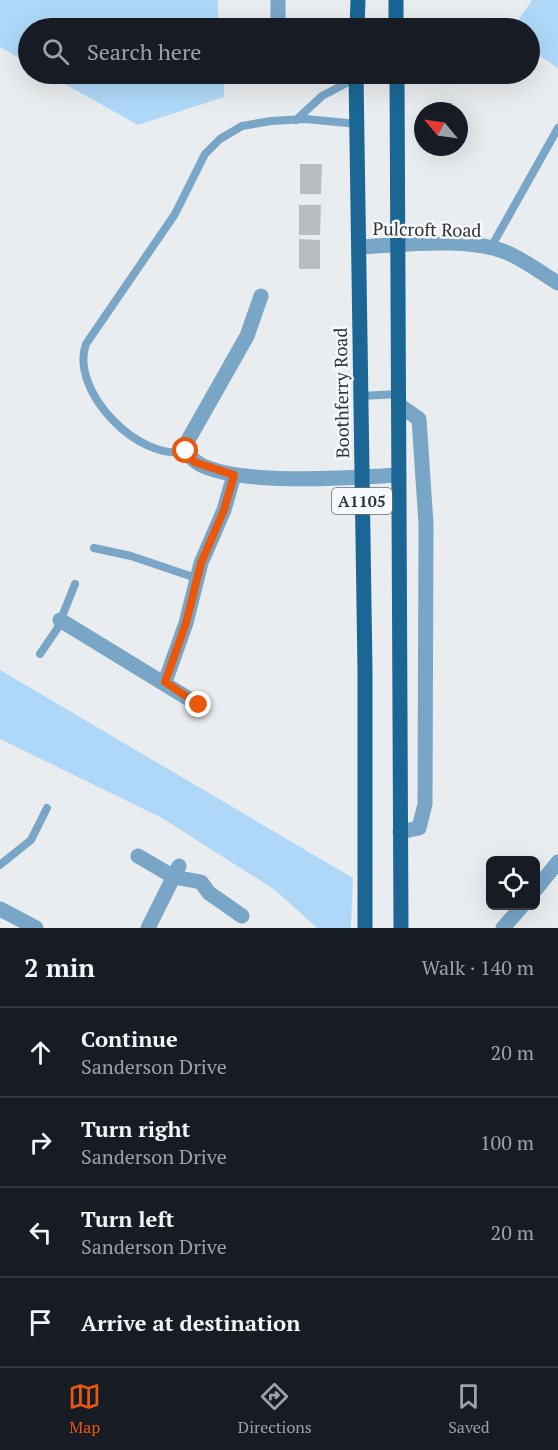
<!DOCTYPE html>
<html lang="en">
<head>
<meta charset="utf-8">
<style>
  body { margin:0; font-family:"PT Serif",serif; background:#20242c; color:#f1f3f6 }
  .controls { position:absolute; right:18px; bottom:18px; display:grid; overflow:hidden; border-radius:9px; box-shadow:0 6px 24px #0002 }
  .controls button { width:54px; height:54px; display:grid; place-items:center; padding:0; border:0; border-bottom:2px solid #363941; background:#171b24; color:#f1f3f6; font:30px sans-serif }
  .compass { position:absolute; left:414px; top:102px; width:54px; height:54px; border-radius:50%; background:#171b24; box-shadow:0 6px 24px #0002; rotate:299deg }
  .stop { position:absolute; width:18px; height:18px; margin:-14px; border:4px solid #ea580c; border-radius:50%; background:#fff }
  .stop.end { background:#ea580c; border-color:#fff; box-shadow:0 2px 6px #0008 }
  .list { margin:0; padding:0; list-style:none }
  h2 { display:flex; justify-content:space-between; align-items:center; height:78px; margin:0; padding:0 24px; font-size:26px }
  h2 small { font-size:20px; font-weight:400; color:#9ea1a6 }
  .list li { display:grid; grid-template-columns:39px 1fr auto; gap:18px; align-items:center; box-sizing:border-box; height:90px; padding:0 24px; border-top:2px solid #363941 }
  .list b { display:block; font-size:22px; white-space:nowrap }
  .list p { margin:0; font-size:20px; white-space:nowrap; color:#9ea1a6 }
  .list em { font-size:20px; font-style:normal; color:#9ea1a6 }
  .icon { flex:none; width:33px; height:33px; fill:none; stroke:currentColor; stroke-width:2; stroke-linecap:round; stroke-linejoin:round }
  .map { position:relative; flex:none; width:558px; height:928px; overflow:hidden }
  .search { position:absolute; background:#171b24; box-shadow:0 6px 24px #0002; left:18px; right:18px; top:18px; height:66px; display:flex; align-items:center; gap:15px; box-sizing:border-box; padding:0 21px; border-radius:33px; color:#9ea1a6; font-size:22px }
  .sheet { height:438px; background:#171b24 }
  nav { display:flex; justify-content:space-around; align-items:center; box-sizing:border-box; height:84px; border-top:2px solid #363941; background:#171b24; font-size:16px; color:#9ea1a6 }
  nav a { display:grid; justify-items:center; gap:3px }
  nav .on { color:#ea580c }
  .map>svg:first-child { display:block }
</style>
</head>
<body>
<div class="map">
<svg width="558" height="928" viewBox="0 0 558 928">
  <rect width="100%" height="100%" fill="#eaedef"/>
  <path fill="#afd8f8" d="M0,0h218v28h-190v35l-28,-16z
    M532,0h26v68l-28,-19v-21h-17z
    M47,74h177v23l-86,28z
    M0,670l353,208 -2,50h-34l-42,-38 -113,-72 -162,-79z"/>
  <path fill="#babdbf" d="M300,164h22l-1,30h-21z
    M299,205h22l-1,30h-21z
    M299,239l21,1v29h-21z"/>
  <g fill="none" stroke-linecap="round" stroke-linejoin="round">
    <path stroke="#79a5c7" stroke-width="8" d="M296,120l26,-24 34,-18
      M490,249l68,-121
      M361,396l38,-2
      M186,451c-46,12 -117,-60 -100,-107l89,-130 30,-60 15,-15 22,-13 29,-5 35,-2 51,5
      M94,548l37,8 65,22
      M40,654l17,-25 18,-45
      M0,865l31,-25 16,-32"/>
    <path stroke="#79a5c7" stroke-width="15" d="M278,0v28
      M359,247c43,-2 112,-11 151,7 17,8 33,20 48,29
      M261,296l-14,40 -60,106c-9,52 180,34 212,33
      M399,405l20,14 7,105 -1,280 -6,24 -19,4
      M60,620l139,85
      M165,682l21,-59 15,-60 23,-53 10,-35
      M138,856l36,21 27,5 8,11 33,23
      M536,889l22,-27
      M0,909l36,19
      M148,928l31,-62
      M503,928l19,-22"/>
    <path stroke="#1b6695" stroke-width="15" d="M396,0v28
      M357,28l1,-28
      M356,74l9,597v257
      M397,74l4,854"/>
  </g>
  <g fill="none" stroke-linecap="round" stroke-linejoin="round">
    <path stroke="#ea580c" stroke-width="8" d="M186,451l8,11 40,13 -10,35 -23,53 -15,60 -21,59 34,23"/>
  </g>
  <g text-anchor="middle" dominant-baseline="central" stroke-width="5" stroke-linejoin="round" paint-order="stroke">
    <rect fill="#f7fafd" stroke="#6c6e70" stroke-width="1.5" x="332" y="488" width="60" height="26" rx="4.5"/>
    <g font-size="16" font-weight="bold" fill="#313233">
      <text x="362" y="501">A1105</text>
    </g>
    <g font-size="18" fill="#313233" stroke="#f7fafd">
      <text transform="translate(427 229) rotate(1)">Pulcroft Road</text>
      <text transform="translate(341 393) rotate(-91)">Boothferry Road</text>
    </g>
  </g>
</svg>
<div class="controls">
<button><svg class="icon" aria-label="locate" viewBox="0 0 24 24"><circle cx="12" cy="12" r="6"/><path d="M12 2v4M12 18v4M2 12h4M18 12h4"/></svg></button>
</div>
<svg class="compass" viewBox="-18 -18 36 36"><path d="M0-13l5 13h-10z" fill="#e53935"/><path d="M0 13l5-13h-10z" fill="#9ea1a6"/></svg>
<div class="stop" style="left:186px;top:451px"></div>
<div class="stop end" style="left:199px;top:705px"></div>
<div class="search"><svg class="icon" aria-label="search" viewBox="0 0 24 24"><circle cx="10" cy="10" r="6"/><path d="M15 15l6 6"/></svg>Search here</div>
</div>
<section class="sheet">
<h2>2 min<small>Walk · 140 m</small></h2>
<ul class="list">
<li><svg class="icon" aria-label="ahead" viewBox="0 0 24 24"><path d="M12 20V5M6 11l6-6 6 6"/></svg><div><b>Continue</b><p>Sanderson Drive</p></div><em>20 m</em></li>
<li><svg class="icon" aria-label="right" viewBox="0 0 24 24"><path d="M7 20v-9h11M14 6l5 5-5 5"/></svg><div><b>Turn right</b><p>Sanderson Drive</p></div><em>100 m</em></li>
<li><svg class="icon" aria-label="left" viewBox="0 0 24 24"><path d="M17 20v-9H6M10 6l-5 5 5 5"/></svg><div><b>Turn left</b><p>Sanderson Drive</p></div><em>20 m</em></li>
<li><svg class="icon" aria-label="arrive" viewBox="0 0 24 24"><path d="M6 21V4h12l-3 4 3 4H6"/></svg><div><b>Arrive at destination</b></div></li>
</ul>
</section>
<nav>
<a class="on"><svg class="icon" aria-label="map" viewBox="0 0 24 24"><path d="M3 6l6-2 6 2 6-2v14l-6 2-6-2-6 2zM9 4v14M15 6v14"/></svg>Map</a>
<a><svg class="icon" aria-label="directions" viewBox="0 0 24 24"><path d="M12 3l9 9-9 9-9-9zM9 14v-3h6M13 9l2 2-2 2"/></svg>Directions</a>
<a><svg class="icon" aria-label="saved" viewBox="0 0 24 24"><path d="M7 4h10v16l-5-4-5 4z"/></svg>Saved</a>
</nav>
</body>
</html>
